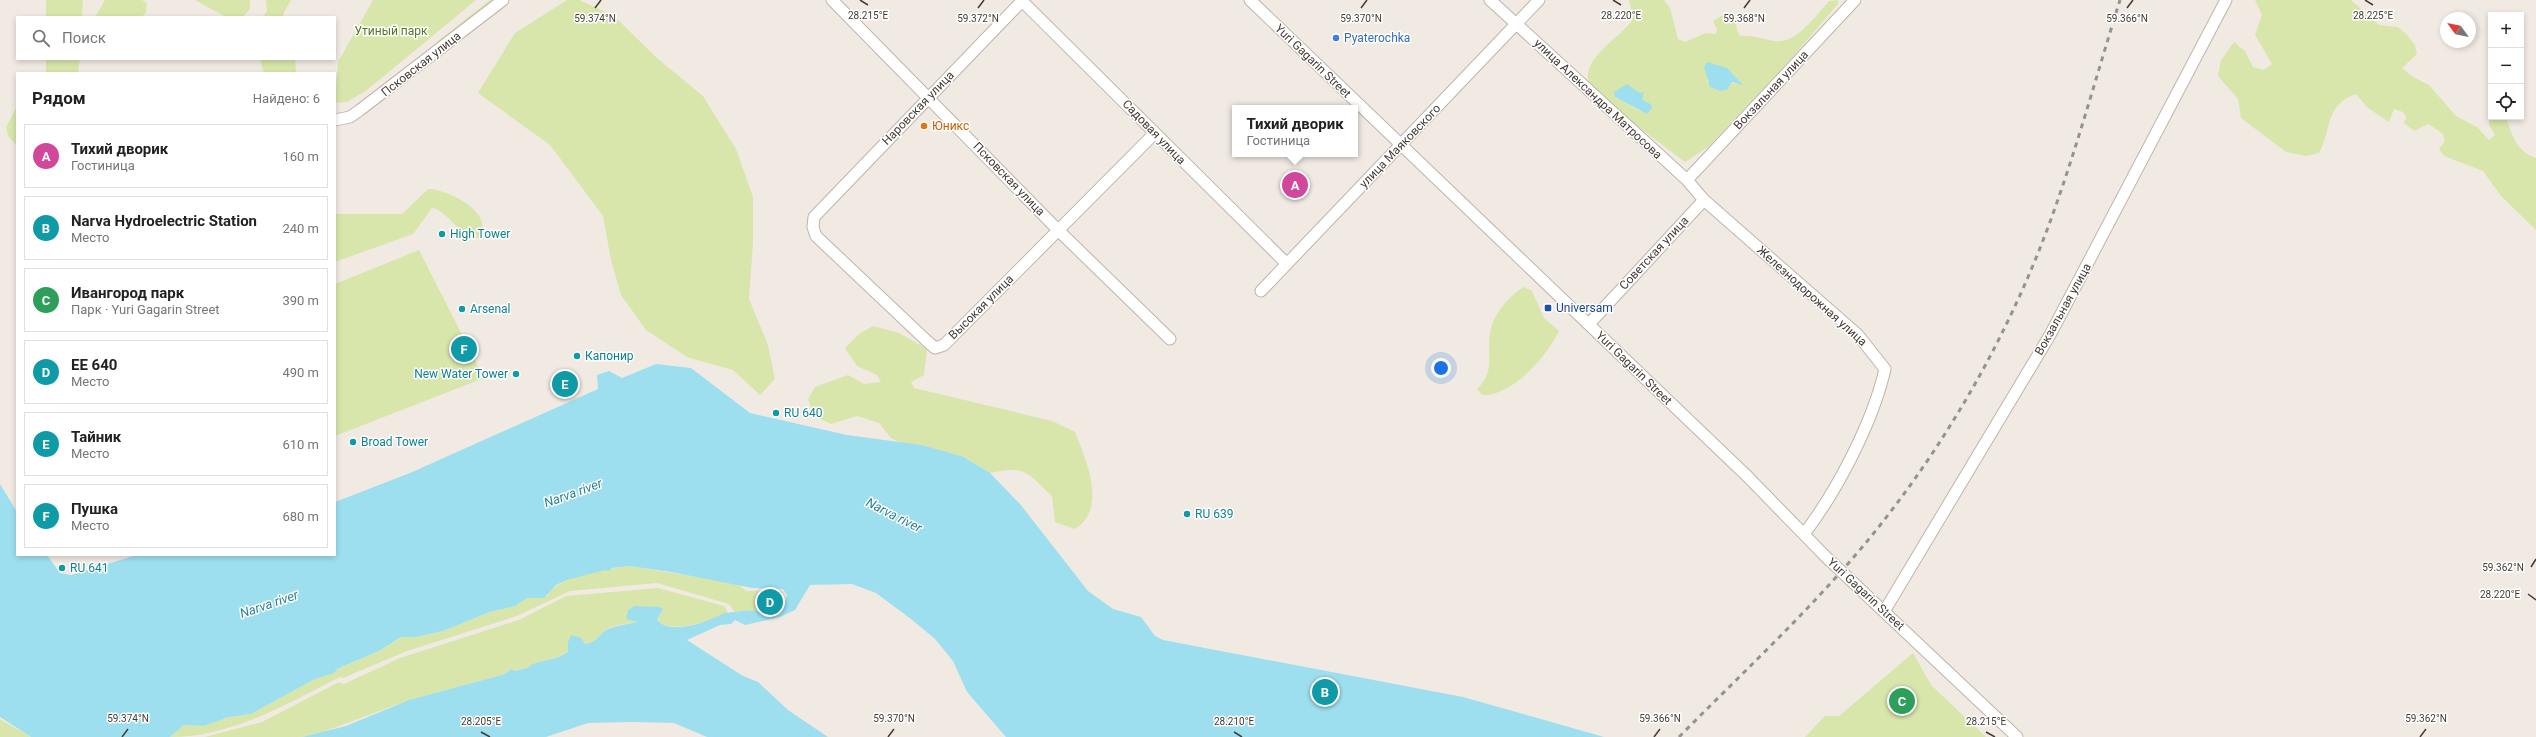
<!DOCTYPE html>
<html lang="ru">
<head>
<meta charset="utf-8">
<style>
  body { margin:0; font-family:Roboto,sans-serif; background:#f6f6f6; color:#222 }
  .controls { position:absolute; right:12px; top:12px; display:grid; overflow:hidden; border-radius:0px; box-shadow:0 2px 6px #0003 }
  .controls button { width:36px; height:36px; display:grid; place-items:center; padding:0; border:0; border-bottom:1px solid #e0e0e0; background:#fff; color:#222; font:20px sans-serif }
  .compass { position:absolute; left:2440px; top:12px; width:36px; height:36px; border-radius:50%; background:#fff; box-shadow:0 2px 6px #0003; rotate:303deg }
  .you { position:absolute; left:1441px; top:368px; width:14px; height:14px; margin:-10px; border:3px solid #fff; border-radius:50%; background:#1a73e8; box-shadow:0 0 0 6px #1a73e833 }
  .badge { display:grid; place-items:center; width:26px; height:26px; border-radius:50%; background:#0b8043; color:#fff; font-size:13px; font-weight:700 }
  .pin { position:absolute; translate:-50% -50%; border:2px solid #fff; box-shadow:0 1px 4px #0006 }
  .popup { position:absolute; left:1232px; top:105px; width:126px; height:52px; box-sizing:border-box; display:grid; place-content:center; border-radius:0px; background:#fff; filter:drop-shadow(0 1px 3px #0005); font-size:13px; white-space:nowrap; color:#767676 }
  .popup b { font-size:15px; color:#222 }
  .popup::after { content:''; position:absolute; left:50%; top:100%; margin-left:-8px; border:8px solid transparent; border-top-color:#fff }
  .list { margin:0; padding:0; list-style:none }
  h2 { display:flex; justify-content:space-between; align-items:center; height:52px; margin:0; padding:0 16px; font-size:17px }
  h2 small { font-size:13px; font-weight:400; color:#767676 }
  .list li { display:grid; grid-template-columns:26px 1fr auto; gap:12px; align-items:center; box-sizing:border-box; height:64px; margin:0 8px 8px; padding:0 8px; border:1px solid #e0e0e0; border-radius:0px }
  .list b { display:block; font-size:15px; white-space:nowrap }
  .list p { margin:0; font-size:13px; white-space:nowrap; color:#767676 }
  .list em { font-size:13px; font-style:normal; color:#767676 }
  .icon { flex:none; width:22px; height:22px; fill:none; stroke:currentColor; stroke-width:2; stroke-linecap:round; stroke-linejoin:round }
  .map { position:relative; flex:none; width:2536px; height:737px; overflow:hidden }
  .search { position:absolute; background:#fff; box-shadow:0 2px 6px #0003; left:16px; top:16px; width:320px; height:44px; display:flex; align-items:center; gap:10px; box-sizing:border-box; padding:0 14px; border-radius:0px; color:#767676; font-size:15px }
  .panel { position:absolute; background:#fff; box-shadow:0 2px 6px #0003; left:16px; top:72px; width:320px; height:484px; border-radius:0px }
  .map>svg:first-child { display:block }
</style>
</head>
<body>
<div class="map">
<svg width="2536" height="737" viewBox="0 0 2536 737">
  <rect width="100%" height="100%" fill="#f1eae3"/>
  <path fill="#d8e6ab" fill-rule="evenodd" d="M46,0h37l-1,17h-36z
    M105,0h37l5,3 -1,9 -4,5h-47z
    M195,0h55v9l-7,8h-17z
    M266,0h25l-8,14v3h-20l4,-6z
    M373,0h103l-109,90 -20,12 -12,1 3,-41z
    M490,0h8l-57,45 -3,-4z
    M567,0h12l35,16 44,43 45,37 33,53 17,48v46l-4,56 19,46 7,34 -15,16 -27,-25 -46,-13 -41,-27 -25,-35 -10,-35 -8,-44 -53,-71 -72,-52 37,-60z
    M1629,0h35l6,8 8,31 7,3 21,-9 9,1 2,-4 -4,-9 10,-6 13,7 1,8 3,6c13,-1 22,3 34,5 22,4 42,-26 55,-40l9,-1v4l-49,57 -81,86 -23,15 -61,-46 -36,-35c-4,-24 31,-43 43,-59l2,-6zM1710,63l10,5h7l15,16 -35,-3v-11zM1633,88l10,8 -2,4 10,4 -11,7 -25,-14z
    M2255,0h96l28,25 19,2 9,8 8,10 2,9 -15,14 11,9 16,8 27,31 21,11 12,13 6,-5 -6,-10v-15l2,-1v8h15c6,18 10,34 30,41v72l-35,-34 -18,-25 -39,-15 -5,-7 6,-8 -3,-8 -14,-9 -14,7 -10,-8 2,-6 -3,-5 -9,-3 -5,13 -21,-14 -12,-14c-32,11 -24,36 -37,59l-13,3 -20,-4 -45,-34 -3,-19 -20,-23 3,-16 13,-18 11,9 8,16 10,3 9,-6 -17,-29 7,-20z
    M46,59h34l-2,14h-32z
    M260,59h35l1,13 -32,1z
    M17,106v40l-9,-10 -2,-9z
    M428,189c14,0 38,11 48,23 5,5 7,13 8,20l-6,6h-8c-11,-6 -27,-30 -38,-30l-19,26 -78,28v-48h67z
    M419,250l65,128 -149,58v-152z
    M1523,287l9,4 12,27 15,13c-12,25 -47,66 -77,64l-5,-6c18,-16 10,-34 13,-55 2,-19 18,-36 33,-47z
    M873,326l26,7 28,16 -3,26 -13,7 3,6 138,33 23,11c11,28 33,76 0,97l-20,-7 -3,-26c-25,-23 -25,-31 -62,-23l-22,-14 -46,-14 -21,-2 -10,-5 -12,-15 -22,-7 -26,8 -17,-8 -6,-17 7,-12 33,-12 16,9 17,-2 -4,-7 -20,-9 -12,-18 14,-14z
    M629,566l107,17 10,8 34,-1 4,4 -8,15 -41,4 -6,-9 -72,-21 -87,8 -53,25 -110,35 -64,27 -3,-1c-53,27 -109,60 -170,60l14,-12 20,1 25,-9 22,-3 64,-35 64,-28 23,-14h14l27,-6 47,-19 23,-6 14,-8 20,-2c10,-20 60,-27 82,-30z
    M658,588l66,18 5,8c-18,5 -56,22 -72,6l6,-11 -29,-3 -6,4 -1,9 12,3c-11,2 -21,2 -30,6 -9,4 -10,14 -24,16l-5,-6 -10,-2 -1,15 -13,7 -24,6 -2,3 -15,4 -4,-2 -6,5 -96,26 -86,32 -21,5h-97l57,-15 77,-40 5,2 56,-26 119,-38 47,-24z
    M1913,653l18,32 55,52h-181l20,-21h14z
    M0,719l31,18h-31z"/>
  <path fill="#9edfef" d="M1707,62l20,6 16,17 -11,-3 -5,8 -7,1 -10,-4 -6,-20z
    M1627,84l13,9 4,-1 -2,8 9,4 1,4 -5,6 -32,-17 -1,-5z
    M656,364l35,4 59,45 97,22 75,10 42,12 26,16 30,31 68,87 25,18 28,8 14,19 8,4 300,57 141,40h-598l-39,-45 -14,-31 -18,-22 -24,-20 -35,-26 -24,-9 -42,1 -15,25 -15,7 -35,8 -10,-5 -4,4 -11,1 -33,15 56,36 15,6 30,28 40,27h-121l-33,-14 -42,-1 -44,1 -42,14h-244l44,-11 63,-26 96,-26 6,-5 4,2 15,-4 2,-3 24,-6 12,-6v-10l3,-7 10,3 4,6c14,-2 15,-12 23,-15 10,-4 20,-5 30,-7l-12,-3 2,-9 6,-4 26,1 3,2 -6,11c14,15 47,3 63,-5 5,-3 17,-3 23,-4 10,-1 22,2 31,-1 7,-3 12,-8 13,-15l-4,-6 -31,-1 -81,-16 -42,-6 -17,2 -3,3 -4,-1 -38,10 -11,5 -12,13h-17l-12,8 -25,6 -47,19 -27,6h-15l-22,14 -42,18 -3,4 -19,6 -64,35 -22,3 -25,9 -20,-1 -14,12h-139l-31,-20v-233l17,28v43h30l13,18 11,2 66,-20h198v-53l75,-29 188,-84 -1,-14 12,-4 13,7z"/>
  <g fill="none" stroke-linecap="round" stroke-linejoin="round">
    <defs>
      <path id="minor" d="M832,0l226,230 112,109
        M1021,0l266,264
        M1023,0l-209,217 -1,10 3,9 112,106 7,6 9,-3 210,-211
        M1250,0l498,477 78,80 191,180
        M1490,0l197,180 17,20 154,135 27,34c-12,53 -48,122 -81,165
        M335,120l15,-3 10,-7 143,-110
        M1687,180l168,-180
        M1261,291l278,-291
        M1589,324l115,-124
        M1885,610l165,-275 176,-335"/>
    </defs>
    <use href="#minor" stroke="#c0b3a9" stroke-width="13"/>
    <use href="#minor" stroke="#fff" stroke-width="11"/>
    <path stroke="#939393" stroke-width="3" stroke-dasharray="5 5" stroke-linecap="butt" d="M1679,737c65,-66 135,-130 194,-203 73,-90 133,-195 174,-304 28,-75 49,-153 73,-230"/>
  </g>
  <path fill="none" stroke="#433a33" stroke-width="1.5" d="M860,0l8,5M1613,0l8,5M2365,0l8,5M595,8l6,-8M978,8l6,-8M1361,8l6,-8M1744,8l6,-8M2127,8l6,-8M2531,567l5,-8M2528,594l8,6M481,732l9,5M1234,732l8,5M1986,732l9,5M122,737l6,-8M888,737l6,-8M1654,737l6,-8M2420,737l6,-8"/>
  <circle fill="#3f7fe0" stroke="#fff" stroke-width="1.5" cx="1336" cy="38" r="4"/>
  <circle fill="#e8710a" stroke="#fff" stroke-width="1.5" cx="924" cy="126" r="4"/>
  <g fill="#0f9aa8" stroke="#fff" stroke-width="1.5">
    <circle cx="442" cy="234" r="4"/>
    <circle cx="462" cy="309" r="4"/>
    <circle cx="577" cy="356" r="4"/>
    <circle cx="516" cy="374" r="4"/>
    <circle cx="776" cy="413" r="4"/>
    <circle cx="353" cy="442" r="4"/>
    <circle cx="1187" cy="514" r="4"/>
    <circle cx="62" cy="568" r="4"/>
  </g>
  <rect fill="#1a4fb4" stroke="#fff" stroke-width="1.5" x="1544" y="304" width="8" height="8" rx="2"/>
  <g text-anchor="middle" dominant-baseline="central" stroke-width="3" stroke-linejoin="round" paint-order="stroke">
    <g font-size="12" fill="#557428" stroke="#fff">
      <text x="391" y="31">Утиный парк</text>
    </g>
    <g font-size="12" fill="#366cbe" stroke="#fff" text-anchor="start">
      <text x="1344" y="38">Pyaterochka</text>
    </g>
    <g font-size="12" fill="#433a33" stroke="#fff">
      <text transform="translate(1313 61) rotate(44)">Yuri Gagarin Street</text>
      <text transform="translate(421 64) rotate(-38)">Псковская улица</text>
      <text transform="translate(1771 90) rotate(-47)">Вокзальная улица</text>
      <text transform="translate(1598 99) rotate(43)">улица Александра Матросова</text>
      <text transform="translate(918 108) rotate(-46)">Наровская улица</text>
      <text transform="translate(1154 132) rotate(46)">Садовая улица</text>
      <text transform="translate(1400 146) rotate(-46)">улица Маяковского</text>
      <text transform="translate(1009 179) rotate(46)">Псковская улица</text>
      <text transform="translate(1654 253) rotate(-47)">Советская улица</text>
      <text transform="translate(1812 296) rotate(42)">Железнодорожная улица</text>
      <text transform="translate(981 307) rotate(-45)">Высокая улица</text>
      <text transform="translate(2063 309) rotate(-61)">Вокзальная улица</text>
      <text transform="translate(1634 368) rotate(44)">Yuri Gagarin Street</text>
      <text transform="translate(1866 594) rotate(43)">Yuri Gagarin Street</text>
    </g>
    <g font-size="12" fill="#c56008" stroke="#fff" text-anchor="start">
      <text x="932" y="126">Юникс</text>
    </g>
    <g font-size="12" fill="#0d838f" stroke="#fff" text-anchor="start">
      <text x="450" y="234">High Tower</text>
      <text x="470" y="309">Arsenal</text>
      <text x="585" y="356">Капонир</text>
      <text x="508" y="374" text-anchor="end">New Water Tower</text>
      <text x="784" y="413">RU 640</text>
      <text x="361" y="442">Broad Tower</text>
      <text x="1195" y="514">RU 639</text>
      <text x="70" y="568">RU 641</text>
    </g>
    <g font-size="12" fill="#164399" stroke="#fff" text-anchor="start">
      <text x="1556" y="308">Universam</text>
    </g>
    <g font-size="13" font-style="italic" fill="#2a8096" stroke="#fff">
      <text transform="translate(573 493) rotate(-20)">Narva river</text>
      <text transform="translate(894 515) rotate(27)">Narva river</text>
      <text transform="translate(269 604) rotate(-19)">Narva river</text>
    </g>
  </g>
  <g font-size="10" text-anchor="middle" fill="#433a33" stroke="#fff" stroke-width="3" stroke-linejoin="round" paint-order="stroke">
    <text x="868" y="19">28.215°E</text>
    <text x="1621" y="19">28.220°E</text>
    <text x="2373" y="19">28.225°E</text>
    <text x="595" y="22">59.374°N</text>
    <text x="978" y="22">59.372°N</text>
    <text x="1361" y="22">59.370°N</text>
    <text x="1744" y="22">59.368°N</text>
    <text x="2127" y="22">59.366°N</text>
    <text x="2503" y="571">59.362°N</text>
    <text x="2500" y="598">28.220°E</text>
    <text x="128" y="722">59.374°N</text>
    <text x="894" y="722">59.370°N</text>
    <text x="1660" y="722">59.366°N</text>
    <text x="2426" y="722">59.362°N</text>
    <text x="481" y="725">28.205°E</text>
    <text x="1234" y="725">28.210°E</text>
    <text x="1986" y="725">28.215°E</text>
  </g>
</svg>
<div class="controls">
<button>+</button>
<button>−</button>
<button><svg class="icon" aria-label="locate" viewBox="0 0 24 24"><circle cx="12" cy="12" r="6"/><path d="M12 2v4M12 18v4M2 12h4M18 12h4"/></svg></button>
</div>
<svg class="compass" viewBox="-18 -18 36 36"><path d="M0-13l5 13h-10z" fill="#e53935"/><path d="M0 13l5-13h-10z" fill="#767676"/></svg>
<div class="you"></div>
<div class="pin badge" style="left:1295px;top:185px;background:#d1479c">A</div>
<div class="popup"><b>Тихий дворик</b>Гостиница</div>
<div class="pin badge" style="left:1325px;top:692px;background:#0f9aa8">B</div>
<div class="pin badge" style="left:1902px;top:701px;background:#2e9e5b">C</div>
<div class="pin badge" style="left:770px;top:602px;background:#0f9aa8">D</div>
<div class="pin badge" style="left:565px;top:384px;background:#0f9aa8">E</div>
<div class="pin badge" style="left:464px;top:349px;background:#0f9aa8">F</div>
<div class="search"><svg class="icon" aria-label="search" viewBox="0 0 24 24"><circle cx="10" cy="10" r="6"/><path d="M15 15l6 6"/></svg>Поиск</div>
<section class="panel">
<h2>Рядом<small>Найдено: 6</small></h2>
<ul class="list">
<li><span class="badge" style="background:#d1479c">A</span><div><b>Тихий дворик</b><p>Гостиница</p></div><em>160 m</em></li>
<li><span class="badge" style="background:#0f9aa8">B</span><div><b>Narva Hydroelectric Station</b><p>Место</p></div><em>240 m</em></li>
<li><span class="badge" style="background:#2e9e5b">C</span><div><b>Ивангород парк</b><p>Парк · Yuri Gagarin Street</p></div><em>390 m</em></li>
<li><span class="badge" style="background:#0f9aa8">D</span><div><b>EE 640</b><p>Место</p></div><em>490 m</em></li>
<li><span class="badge" style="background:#0f9aa8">E</span><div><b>Тайник</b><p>Место</p></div><em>610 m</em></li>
<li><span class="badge" style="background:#0f9aa8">F</span><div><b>Пушка</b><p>Место</p></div><em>680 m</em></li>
</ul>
</section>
</div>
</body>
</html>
